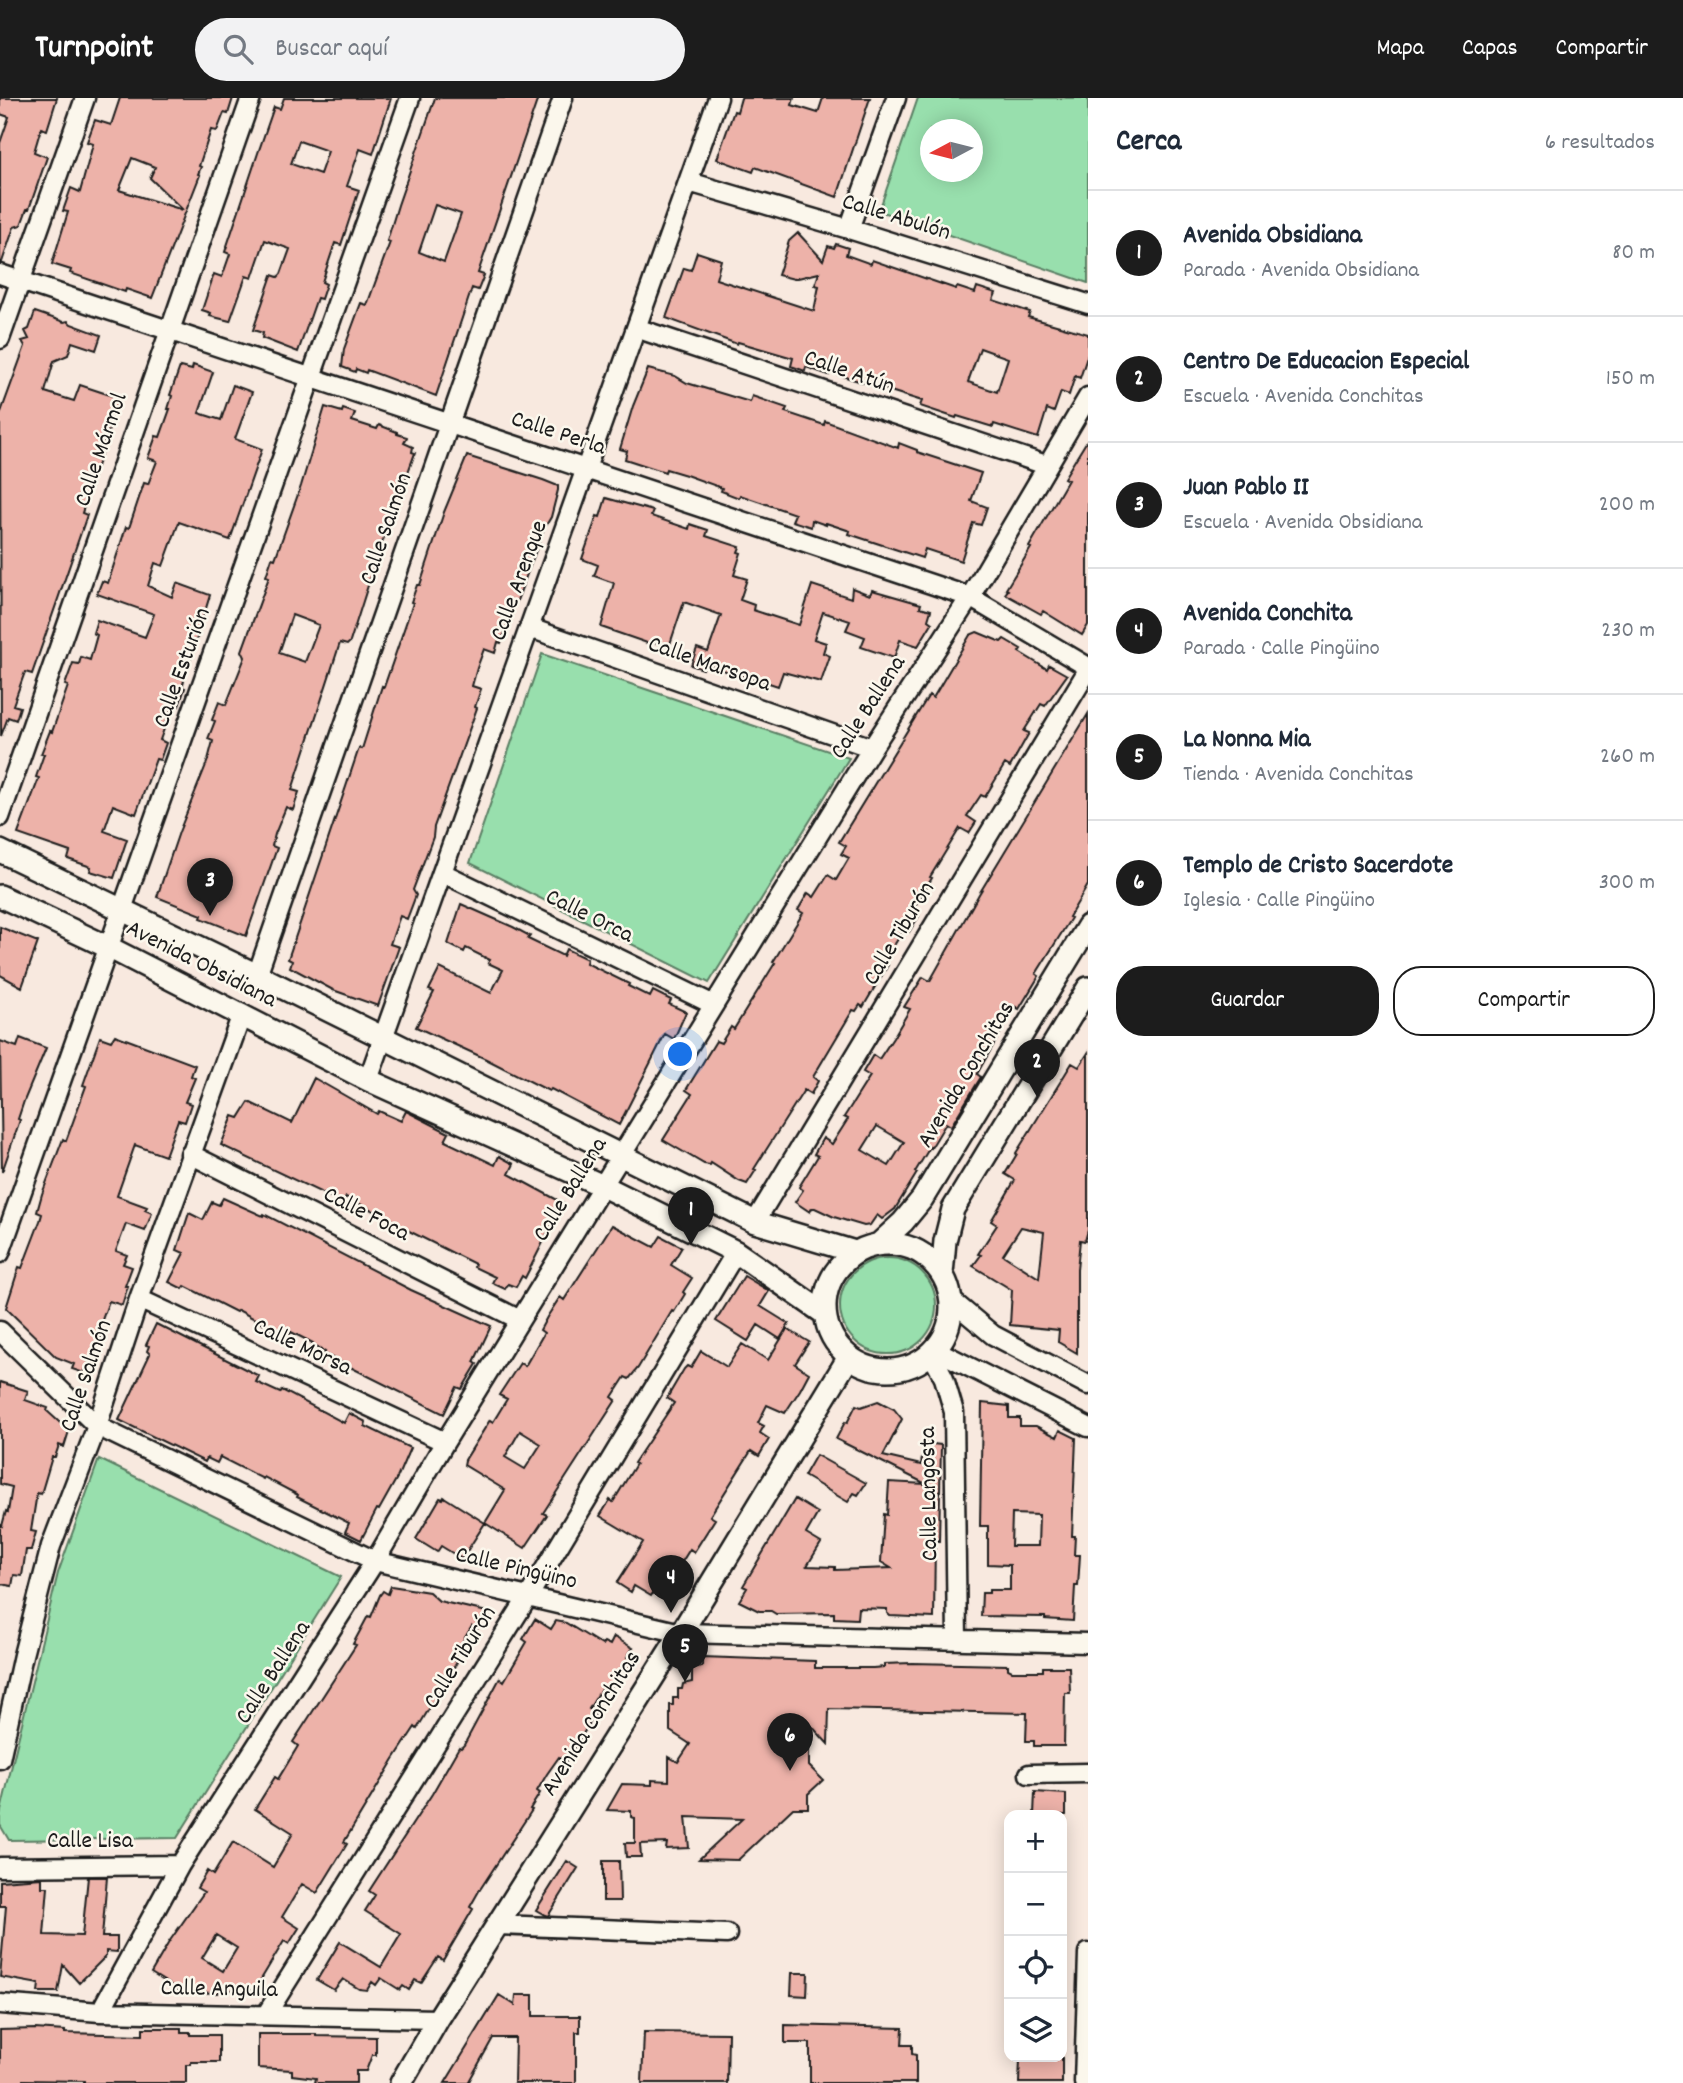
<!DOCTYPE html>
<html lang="es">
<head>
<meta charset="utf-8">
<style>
  body { margin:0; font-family:Dekko,sans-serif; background:#f2f2f3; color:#1f2937 }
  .controls { position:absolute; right:21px; bottom:21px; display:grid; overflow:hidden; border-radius:14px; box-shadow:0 4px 18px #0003 }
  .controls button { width:63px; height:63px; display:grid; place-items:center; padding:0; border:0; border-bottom:2px solid #e0e1e3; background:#fff; color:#1f2937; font:35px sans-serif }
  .compass { position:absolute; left:920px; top:21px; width:63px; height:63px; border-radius:50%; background:#fff; box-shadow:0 4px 18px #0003; rotate:263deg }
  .you { position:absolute; left:681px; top:957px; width:24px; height:24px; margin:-18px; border:5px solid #fff; border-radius:50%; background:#1a73e8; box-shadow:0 0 0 10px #1a73e833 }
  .badge { display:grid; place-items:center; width:46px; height:46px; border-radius:50%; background:#1c1c1c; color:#fff; font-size:23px; font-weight:700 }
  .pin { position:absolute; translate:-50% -58px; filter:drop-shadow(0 2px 4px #0008) }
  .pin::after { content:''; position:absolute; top:37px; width:24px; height:21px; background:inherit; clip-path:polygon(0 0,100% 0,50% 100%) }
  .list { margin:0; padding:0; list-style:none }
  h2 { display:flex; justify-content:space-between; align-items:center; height:91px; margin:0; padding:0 28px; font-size:30px }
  h2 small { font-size:23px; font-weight:400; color:#747a83 }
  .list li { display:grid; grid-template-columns:46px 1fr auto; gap:21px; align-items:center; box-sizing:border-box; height:126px; padding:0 28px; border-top:2px solid #e0e1e3 }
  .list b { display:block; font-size:26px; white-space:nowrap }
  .list p { margin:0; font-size:23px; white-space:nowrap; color:#747a83 }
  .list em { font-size:23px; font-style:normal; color:#747a83 }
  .actions { display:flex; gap:14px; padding:21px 28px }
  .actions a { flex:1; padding:16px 0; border:2px solid #1c1c1c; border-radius:28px; text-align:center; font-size:24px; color:#1c1c1c }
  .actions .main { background:#1c1c1c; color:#fff }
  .icon { flex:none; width:38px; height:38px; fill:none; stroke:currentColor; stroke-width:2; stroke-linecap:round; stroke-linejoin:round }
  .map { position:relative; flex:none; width:1088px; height:1985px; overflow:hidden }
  header { display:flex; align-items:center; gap:42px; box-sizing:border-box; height:98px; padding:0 35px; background:#1c1c1c; color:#fff }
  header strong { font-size:33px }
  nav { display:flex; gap:38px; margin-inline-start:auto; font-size:24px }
  .search { width:490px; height:63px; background:#f2f2f3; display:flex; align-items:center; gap:18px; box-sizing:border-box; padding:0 24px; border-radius:38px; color:#747a83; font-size:26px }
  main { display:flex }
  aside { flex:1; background:#fff }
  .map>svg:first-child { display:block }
</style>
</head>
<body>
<header>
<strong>Turnpoint</strong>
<div class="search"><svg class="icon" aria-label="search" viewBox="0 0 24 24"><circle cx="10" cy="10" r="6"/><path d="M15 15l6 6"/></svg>Buscar aquí</div>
<nav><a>Mapa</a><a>Capas</a><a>Compartir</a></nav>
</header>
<main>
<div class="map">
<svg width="1088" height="1985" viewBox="0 0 1088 1985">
  <rect width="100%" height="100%" fill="#f8e9df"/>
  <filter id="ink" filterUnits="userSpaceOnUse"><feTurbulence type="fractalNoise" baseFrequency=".0143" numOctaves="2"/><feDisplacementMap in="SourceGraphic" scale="14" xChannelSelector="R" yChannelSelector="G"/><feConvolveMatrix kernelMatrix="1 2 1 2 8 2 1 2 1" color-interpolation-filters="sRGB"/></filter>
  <g filter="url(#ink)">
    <path fill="#98dfad" stroke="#5a7e64" stroke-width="2" fill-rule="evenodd" d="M918,0h170v185l-209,-72zM930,32h42v42h-42z
      M542,556l307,104 -140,225 -239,-120z
      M840 1208a48 48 0 1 1 96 0a48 48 0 1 1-96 0Z
      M99,1361l242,118 -164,261 -168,2 -9,-15v-10l58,-242z"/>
    <path fill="#edb2a9" stroke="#1c1c1c" stroke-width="2" fill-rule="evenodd" d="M0,0h57l-10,32 -6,-2 -7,24 13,5 -18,52h-2l-6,16 -7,2 -12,35h-2v-119l9,-26 -9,-3z
      M120,0h113l-5,16 -4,-1 -7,18 -6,-1 -12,36 2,1 -3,7 2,1 -48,123 -26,-9 -1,3 -55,-19 1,-3 -19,-6 16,-52 -5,-1 8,-23 9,4 13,-48 -6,-2 8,-22 16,5zM132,60l23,9 -5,11 33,32 -64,-20z
      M284,0h107l-18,56 -13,-5 -13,37 12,4 -18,55 -6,-2 -13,39 4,2 -5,15 -4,-1 -19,54 -36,-14 1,-5 -10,-3 19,-55 6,2 3,-3 9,-25 -25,-9 -13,38 -6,-2 -16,45 -20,-5 1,-3 -9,-3 12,-36 8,3 8,-23 -5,-2 33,-99 16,-46 6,2zM299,43l29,10 -8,23 -29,-10z
      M435,0h103l-60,175 6,2 -6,15 -6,-2 -36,108 -69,-26 -1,3 -10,-4 -1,3 -13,-5 2,-18 17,-46 6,2 23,-63 -3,-1 11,-36zM435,107l26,9 -17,48 -25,-10z
      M741,0h53l-2,7 26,8 5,-15h47l-33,99 -82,-30 -2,5 -36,-13 17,-48 3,1z
      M798,135l25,27 5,-14 6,2 2,-4 12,4 -2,7 25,9 1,-4 84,29 1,-2 18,6 2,-6 19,6 -3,7 37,12 -2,5 60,17v20l-8,24 -5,-2 -6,19 -8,-3 -7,20 -7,-3 -9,29 -44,-14 -1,3 -36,-11 -1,2 -36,-12 2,-5 -92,-29 -1,3 -23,-8 -1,4 -14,-5 2,-8 -55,-16 -1,2 -71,-26 18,-50 7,2 6,-18 24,8 -5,19 98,32 5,-25 -4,-1 4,-12 -25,6 -16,-4 11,-34zM980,250l28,10 -11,34 -29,-10z
      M35,214l29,10 4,-1 3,3 30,11 -5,15 -24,-8 -4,13 -14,6 -9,31 29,9 6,-16 39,13 -37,115 5,2 -55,159 -7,-2 -12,33 7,2 -4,13 -8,-3 -7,19 -1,-321 25,-69 -3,-5 7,-2 -4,-8 4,-2z
      M193,267l20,7 -14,41 22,7 12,-35 19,7 -17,47 27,10 -32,91 -51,-18 -16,44 -8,-3 -7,23 24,11 5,-14 33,12 -28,92 3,1 -6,18 -6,-2 -13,36 6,3 -6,17 -4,-1 -20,55 -23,-9 -9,26 23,8 -13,39 -24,-7 1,-4 -23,-8 2,-7 -52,-18 21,-56 -3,-1 8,-23h-3l9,-23 2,1 16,-46 -3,-1 8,-22 6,1 2,-7 9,3 7,-25 -4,-2 4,-13 48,17 9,-23 -57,-20 5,-13 6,2 18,-56 3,1 15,-45 4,1 9,-23 -9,-3 8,-22 4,1 10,-28h-2l4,-13 -2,-1 10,-28 12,3z
      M648,271l27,7 12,7 63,19 2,-6 35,12 -2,4 39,13 1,-4 73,27 1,-5 18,7v2l64,21 -10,28 16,6 -6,18 -8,-2 -12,38 -36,-12 -3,9 -73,-24 1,-3 -24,-8v2l-14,-5 -1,7 -19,-6 3,-7 -55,-19 -1,3 -18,-7 1,-3 -36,-13 -20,-6 -1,3 -40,-13 2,-8 -7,-2 13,-43z
      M325,309l17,5 1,-3 12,4 -3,8 25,8 2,-4 18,7v2l10,3 -3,6 9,4 -1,5 3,1 -37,101 -28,88 -3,3 -7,-2 -48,147 7,2 -6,18 -7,-3 -11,27 -3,12 5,2 -31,88 -45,-18 1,-3 -45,-18 22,-65 29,-72 5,-19 -5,-2 7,-18 -3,-1 7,-18 7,3 19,-48 -3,-6 27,-74 -3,-1 6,-18 3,1 26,-73zM292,517l27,10 -14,37 -26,-9z
      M1088,341v186l-6,10 -39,-24 -2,3 -36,-20 3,-4 -2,-1 25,-41 -2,-1 39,-67 -4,-2z
      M467,358l76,24 15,6v4l-7,27 -7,12 -43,114 -3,-1 -3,11 -11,-4 -7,19 -5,18 9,3 -6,18 2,1 -43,119 -1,10 -20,53 3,5 -9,24 -7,-3 -10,28 9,3 -21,59 -45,-16 -43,-23 2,-6 -4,-2 71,-211 3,1 20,-63 2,1 29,-84 -2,-1 6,-17h3l24,-73z
      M606,400l47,13 -2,5 38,13 1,-5 18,6 -2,6 34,11 -2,5 3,1 -7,22 13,4 -7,21 14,5 -1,5 46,15 13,-40 39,13 1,-10 18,7 2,-5 49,14 -1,3 11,3 -3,10 4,3 -14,23 -18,-6 -6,18 -33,-11 4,-10 -19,-7 4,-9 -27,-9 -9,27 12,4 -3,10 7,3 -9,26 -38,-10 -5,14 -18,-6 -1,2 -54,-18 -2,5 -12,-4 6,-17 11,4 13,-37 -37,-13 -15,45 -18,-6 -1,3 -49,-17 13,-44 -20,-7 4,-11 -16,-6 15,-43 3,1z
      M977,534l24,10 3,-3 17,10 -2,3 28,17 2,-4 18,10 -22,31 -4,-2 -17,27 5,2 -19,34 -5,-3 -20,33 -4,-2 -14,21 9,6 -7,11 -9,-5 -30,49 2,1 -20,33 7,5 -10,16 -5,-3 -20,33 4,3 -25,42 -3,-2 -4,6 -3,-1 -40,67 5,4 -7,13 -7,-4 -50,79 2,1 -9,14 -8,-3 -28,-18 -1,2 -6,-1 -41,-24 29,-46 -6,-4 30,-49 5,2 10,-16 3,2 41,-66 -2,-1 30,-49 -5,-3 10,-17 6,4 14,-22 8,5 13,-22 -8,-4 5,-8 -7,-4 90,-147 4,3 37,-63z
      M1088,616v171l-19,32 2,1 -35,56 3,2 -20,33 -3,-2 -13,21 -26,46 4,3 -30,49 -5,-3 -15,25 -1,-1 -15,25 2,1 -22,36 -13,10 -5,-4 -7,10 -6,1 -30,-9 -19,-9h-3l-2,4 -15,-10 8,-12 -4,-3 19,-31 -4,-2 9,-16 9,6 16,-25 -4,-2 26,-41 -7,-4 10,-17 6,4 14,-21 17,-29 -6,-2 19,-30 7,4 49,-87zM877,1028l27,16 -15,24 -27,-16z
      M461,806l52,23 17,9 -2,3 35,17 3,-7 21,10 -1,4 43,21 -1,2 22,11 3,-6 18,9 -2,4 17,8 -12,27 -9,-5 -46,91 -68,-36 -2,2 -63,-32 -70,-32 18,-35 -5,-2 11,-22 51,25 12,-23 -15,-7 2,-3 -24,-12 -2,4 -16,-8z
      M0,829l38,15 -16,45 -22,-12z
      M115,937l80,30 -4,11 4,2 -10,24 6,2 -6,18 -7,-2 -13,36 -30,-11 -18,51 30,11 -2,3 7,3 -7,18 -19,-7 -10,27 11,4 -4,9 9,3 -7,19h3l-6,19 -13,-4 -10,27 5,2 -20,43 -12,-4 2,-5 -18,-7 -50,-49 13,-41 3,1 18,-47 2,-7 -5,-2 5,-18 21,-55 3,2 20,-55 -3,-1 17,-48 11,4z
      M20,940l26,10 -22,53 -6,18 2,1 -18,52 -2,-131 17,6z
      M1088,955v177l-3,11 -5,-1 -3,30v83l-19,-11 1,-12 -49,-5 2,-35 -39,-24 8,-11 -3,-1 19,-29 -6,-4 24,-41 -10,-6 12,-20 -1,-1 56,-90 7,4zM1021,1129l23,5 -5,46 -36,-23z
      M314,980l63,36 2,-3 22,10 5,-10 43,22 -4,8 50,24 4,-9 15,8 -5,10 54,29 -38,75 -3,-2 -6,11 -8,-3 -3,5 -13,-6 3,-6 -21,-10 1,-3 -78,-39 1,-2 -52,-26 -3,6 -122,-58 12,-29 6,2 10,-16 43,21z
      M223,1100l40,18 1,-2 147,76 80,36 -17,36 3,2 -15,25 -5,-2 -13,27 -120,-60 1,-2 -13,-7 1,-2 -22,-11 -4,10 -17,-9 2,-5 -34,-18 -2,2 -51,-26 -2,3 -14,-7 15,-29 -7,-3 12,-37 14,7 9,-18 7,3z
      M612,1127l42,22 7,-11 21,11 -11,18 21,13 -9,14 2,2 -11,18 -2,-1 -34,57 -9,11 -4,-2 -13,20 4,3 -73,113 4,2 -22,33 -40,-25 20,-33 -41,-25 1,-5 25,-40 3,2 14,-23 -8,-4 21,-32 5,3 19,-33 -4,-3 7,-13 13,-20 4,3zM520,1333l21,13 -16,25 -20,-12z
      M744,1178l25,15 -9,15 29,18 -9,15 -22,-14 -10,16 -32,-20z
      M156,1226l103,52 -3,6 24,11 2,-3 62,33 5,-10 17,9 -1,4 45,22 -12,28 -19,34 -2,-1 -16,31 -16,-8 4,-9 -52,-26 1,-2 -34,-18 -1,2 -43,-22 -3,6 -10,-5 -2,4 -86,-42 31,-66 -3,-3 2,-5 -3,-1z
      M787,1231l22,13 -14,22 14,9 -9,17 -15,23 -18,-8 -9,18 6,3 -4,7 9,6 -10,17 -8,-5 -41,65 5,3 -21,33 -4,-3 -10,16 -7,-4 -22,35 -17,-10 -3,6 -14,-9 26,-41 -43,-26 10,-16 3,2 23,-38 -2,-1 40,-60 -7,-5 17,-29 3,-3 4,2 10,-17 26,16 15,-23 26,16z
      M0,1284l28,9 -3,9 23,8 -1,3 22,20 -5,16 -5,-2 -4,12h-3l-11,37 -4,-1 -6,38 5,1 -5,18h-5l-4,26 -8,-1 -2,11 -12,-2v-59l2,1 4,-15 2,1 4,-25 -12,-3z
      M878,1303l16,8 8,10 -19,37 38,9 3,-22 17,2 -2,96h-4l-1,77 -44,-2 -3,-3v-4l-29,-1 -1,11 -23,-1v-5l-58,1 -5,-3h-12l-20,-10 8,-13 -4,-2 52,-87 23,14 -12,21 15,9 -14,23 28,1v3l56,-2 -10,-6 3,-48 3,1 2,-33 37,2 -90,-45 9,-17 2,1 9,-18 5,2z
      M982,1305l27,3v12h11v8h16l21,11 3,-7 16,8 -4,98h3l-1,19h6l-2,31h-3l-2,35 -28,-2v-2l-64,-1 1,-23h7v-3h21v-25l-22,-1v-38h-8zM1012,1416l27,1 -1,31h-27z
      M816,1357l50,28 -8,12 -4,-2 -6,9 -44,-26z
      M444,1399l41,26 -23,36 -21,-13 -4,6 -21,-13 24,-41 3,1z
      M391,1488l38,6 10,9 48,11 -10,17 -5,-3 -20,33 5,3 -10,17 -30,50 -2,-2 -21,32 -50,83 3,2 -30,49 -15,-9 -20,33 17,11 -10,16 -5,-3 -30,50 -4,-2 -1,2 -8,-5 -3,5 -4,-2 -2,2 -9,-6 -5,8 -36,-1 -31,-19 18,-31 35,-50 -7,-4 10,-17 6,4 20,-33 40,25 20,-34 -38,-24 20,-32 3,2 20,-33 -5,-4 63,-97 -3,-1 15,-28 3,1 9,-22 3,-4 5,3zM216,1837l21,13 -14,23 -21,-13z
      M535,1521l16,10 5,-8 10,2 36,22 2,-3 6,3 4,-8 19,11 -6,9 6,4 -7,12 -5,-2 -13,21 -6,-4 -13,21 7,4 -30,48 -7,-4 -12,17 -10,17 3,2 -10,16 2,1 -53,81 -9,16 3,2 -30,51 -5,-3 -17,26 -6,-3 -6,10 -6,-4 -3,4 -19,-12 -5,7 -4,-3 -5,8 -8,-1 -16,-10 -9,11 -17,-10 23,-38 41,25 20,-33 -36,-23 10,-16 -6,-4 63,-97 27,-47 2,1 3,-3 36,-67 4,3 23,-39 -4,-3z
      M702,1559l113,4v7h58l11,-1v-3l28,-1 96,2v4l4,2h31v-4h26l1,26h-5l-1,53h-30v-5h-8l1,-28 -198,-4 -1,35 -21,-23 -31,29 33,1v15l14,14 -15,14v14h-15l-55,52 -39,-1 43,-40 -56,-2 3,31 -23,1 1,-6 -27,1 1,13h-15l-1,-14h10v-25l-4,-1v-6l-24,-1 15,-26 30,1v-5l17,1v-24l9,5 12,-18 -20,-13v-26h3v-7h5v-9h4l1,-5 9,-2v-14l10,-2z
      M1035,1694l31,2v21h-32z
      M567,1763l11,7 -30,48 -3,-1 -9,-5z
      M603,1763h16l1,40h-17z
      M88,1779h19l-5,60h15v15l-11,-1v5l-27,27 -16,-18 -5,27h-20l1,-8 -39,-7 6,-71h-6v-25l42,-3v9h6l-4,48 38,1z
      M792,1875h16l-1,23 -16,-1z
      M499,1897l16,10 1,-10h17v21h47v16h-4v51h-62l1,-45h-22l-25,45h-23z
      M785,1927l118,3 -1,17h10v9l4,1v28h-106v-40h-25z
      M143,1930h38v4h9v3h29v27h-28v3h-5v18h-102v-2l-61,-1v3h-23v-53l35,-1 30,2v2l78,2z
      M644,1934l84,1 -1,50h-85z
      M258,1936h58v2l60,1v18h-4l-6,16h-10v12h-41l1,-5 -24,-3v-5l-34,-2z
      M1027,1959h35v26h-43l1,-23h7z"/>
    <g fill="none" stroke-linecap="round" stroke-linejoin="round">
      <defs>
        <path id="minor" d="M689,84l160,47 239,75
          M849,131l47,-131
          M0,176l970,323 118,70
          M636,230l410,137
          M0,241l85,-241
          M530,530l342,120
          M0,719l251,-719
          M443,775l271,132
          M257,877l306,-877
          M368,982l350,-982
          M190,1056l330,166
          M755,1124l333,-552
          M0,1155l410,-1155
          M139,1201l306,143
          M950,1201l43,36 95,50
          M0,1233l97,95 278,135 306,72 407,10
          M934,1251l154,78
          M931,1255l13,25 10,34 3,227
          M0,1661l23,-104 28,-109 46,-120 42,-127 103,-285
          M1029,1676l59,-1
          M0,1769l180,-2
          M497,1827l230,9
          M0,1906l100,8 338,7
          M100,1914l80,-147 195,-304 70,-119 427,-694 98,-151 118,-200
          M266,1917l262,-418 208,-345
          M1084,1985l4,-130"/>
        <path id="tertiary" d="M0,753l257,124 498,247 100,30
          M0,798l110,52 258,132 235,106 133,66 89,62
          M880,1145l23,-21 19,-23 166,-273
          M825 1209a63 63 0 1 1 126 0a63 63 0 1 1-126 0Z
          M942,1176l3,-33 8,-32 135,-221
          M401,1985l37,-64 243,-386 168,-276"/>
      </defs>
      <use href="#minor" stroke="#1c1c1c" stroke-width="23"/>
      <use href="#tertiary" stroke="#1c1c1c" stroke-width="26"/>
      <use href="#minor" stroke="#fbf7ec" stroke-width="18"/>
      <use href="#tertiary" stroke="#fbf7ec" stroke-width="21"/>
    </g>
  </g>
  <g text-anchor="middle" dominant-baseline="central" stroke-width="5" stroke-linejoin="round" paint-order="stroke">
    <g font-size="24" fill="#1c1c1c" stroke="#fbf7ec">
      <text transform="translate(896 120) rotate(17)">Calle Abulón</text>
      <text transform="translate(849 275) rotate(19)">Calle Atún</text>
      <text transform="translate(558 336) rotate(18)">Calle Perla</text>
      <text transform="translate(102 352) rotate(-71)">Calle Mármol</text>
      <text transform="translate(387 431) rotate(-71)">Calle Salmón</text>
      <text transform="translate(520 483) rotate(-70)">Calle Arenque</text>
      <text transform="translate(709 567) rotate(19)">Calle Marsopa</text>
      <text transform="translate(183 570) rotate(-70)">Calle Esturión</text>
      <text transform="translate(869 610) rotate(-57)">Calle Ballena</text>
      <text transform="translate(589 819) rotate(26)">Calle Orca</text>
      <text transform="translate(900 836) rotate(-59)">Calle Tiburón</text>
      <text transform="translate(201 867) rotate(27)">Avenida Obsidiana</text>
      <text transform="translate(967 977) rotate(-59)">Avenida Conchitas</text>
      <text transform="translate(571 1092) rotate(-58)">Calle Ballena</text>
      <text transform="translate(366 1117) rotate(27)">Calle Foca</text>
      <text transform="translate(302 1250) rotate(25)">Calle Morsa</text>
      <text transform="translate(87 1278) rotate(-71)">Calle Salmón</text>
      <text transform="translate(930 1396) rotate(-91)">Calle Langosta</text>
      <text transform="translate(516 1471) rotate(13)">Calle Pingüino</text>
      <text transform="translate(461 1560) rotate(-58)">Calle Tiburón</text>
      <text transform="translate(274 1575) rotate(-57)">Calle Ballena</text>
      <text transform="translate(592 1626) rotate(-58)">Avenida Conchitas</text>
      <text x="90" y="1744">Calle Lisa</text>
      <text transform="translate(219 1892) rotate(1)">Calle Anguila</text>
    </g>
  </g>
</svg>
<div class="controls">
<button>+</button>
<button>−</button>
<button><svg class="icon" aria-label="locate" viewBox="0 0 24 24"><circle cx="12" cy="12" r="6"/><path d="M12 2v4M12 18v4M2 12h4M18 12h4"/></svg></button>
<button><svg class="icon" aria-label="layers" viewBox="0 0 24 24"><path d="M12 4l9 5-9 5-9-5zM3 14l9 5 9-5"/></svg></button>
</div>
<svg class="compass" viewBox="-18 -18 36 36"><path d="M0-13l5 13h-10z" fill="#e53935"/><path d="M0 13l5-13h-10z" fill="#747a83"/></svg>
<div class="you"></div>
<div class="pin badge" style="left:691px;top:1147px">1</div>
<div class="pin badge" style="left:1037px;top:999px">2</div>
<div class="pin badge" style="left:210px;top:818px">3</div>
<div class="pin badge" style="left:671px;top:1515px">4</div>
<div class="pin badge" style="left:685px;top:1584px">5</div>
<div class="pin badge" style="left:790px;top:1673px">6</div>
</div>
<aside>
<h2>Cerca<small>6 resultados</small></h2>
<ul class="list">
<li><span class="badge">1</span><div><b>Avenida Obsidiana</b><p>Parada · Avenida Obsidiana</p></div><em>80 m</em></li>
<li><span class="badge">2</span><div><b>Centro De Educacion Especial</b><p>Escuela · Avenida Conchitas</p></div><em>150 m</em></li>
<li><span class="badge">3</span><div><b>Juan Pablo II</b><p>Escuela · Avenida Obsidiana</p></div><em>200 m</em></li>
<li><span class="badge">4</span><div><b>Avenida Conchita</b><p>Parada · Calle Pingüino</p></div><em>230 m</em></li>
<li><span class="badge">5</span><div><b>La Nonna Mia</b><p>Tienda · Avenida Conchitas</p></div><em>260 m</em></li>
<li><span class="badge">6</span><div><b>Templo de Cristo Sacerdote</b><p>Iglesia · Calle Pingüino</p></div><em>300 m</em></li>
</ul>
<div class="actions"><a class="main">Guardar</a><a>Compartir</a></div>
</aside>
</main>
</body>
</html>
